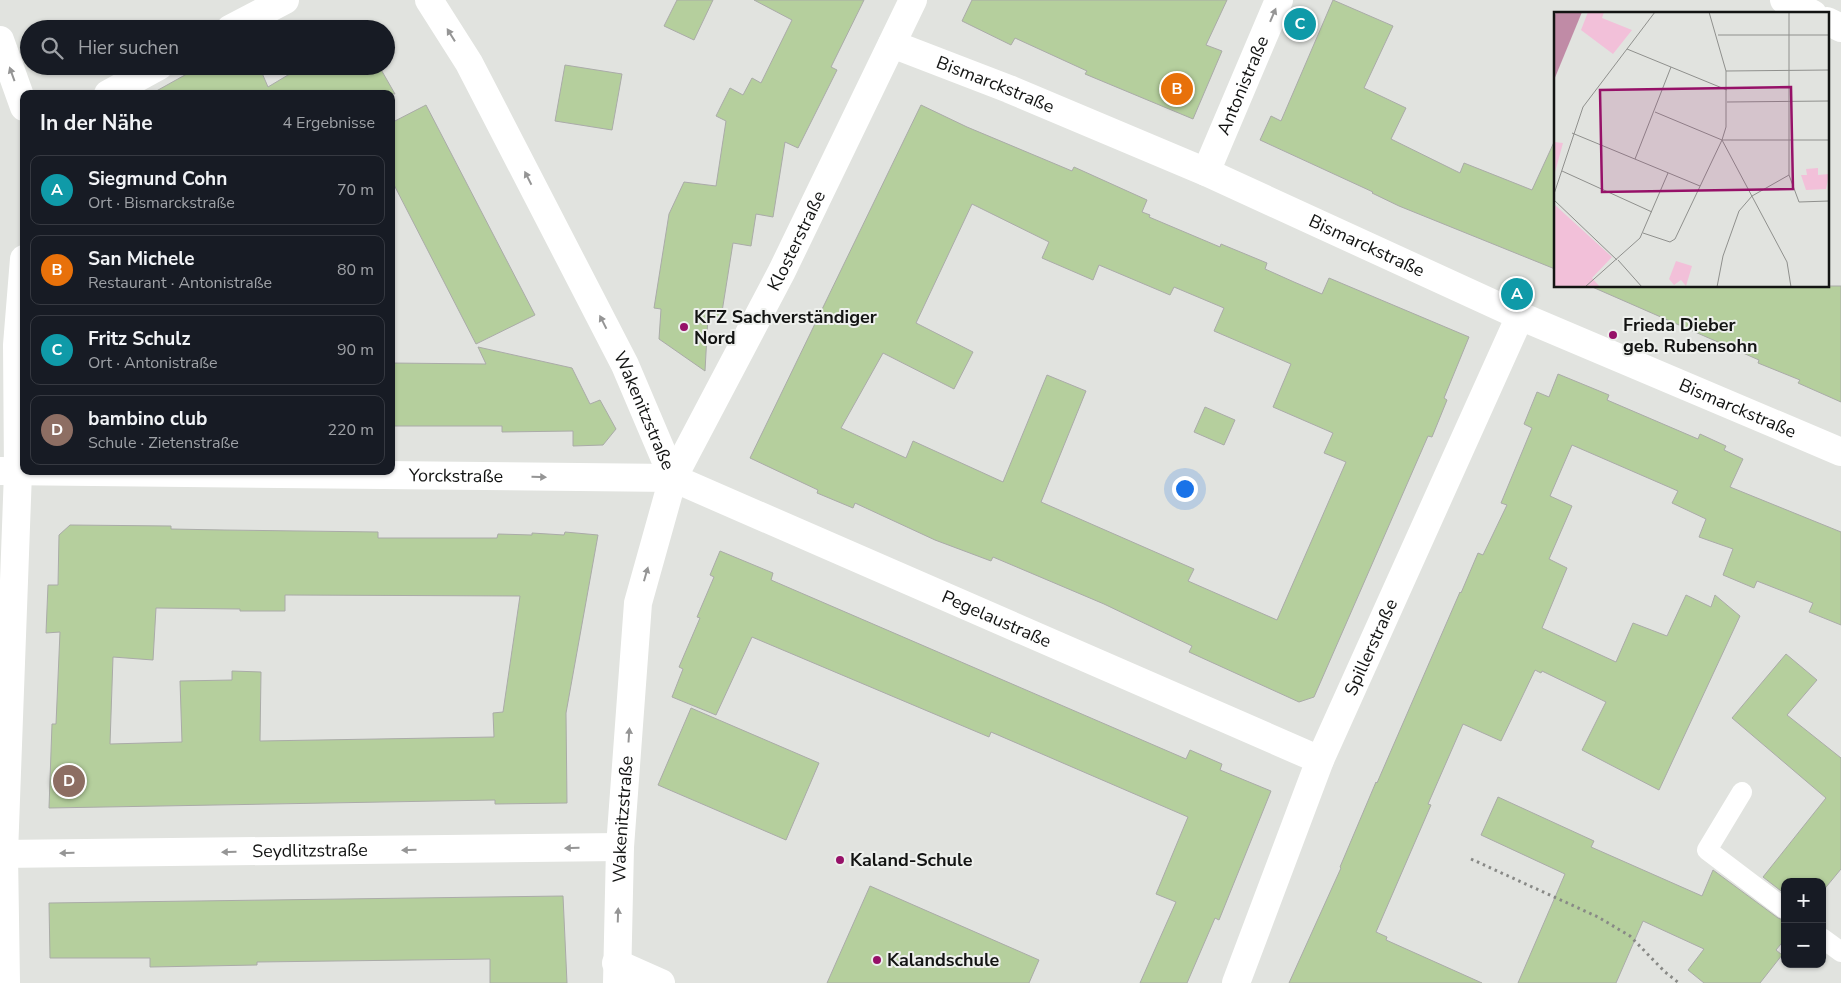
<!DOCTYPE html>
<html lang="de">
<head>
<meta charset="utf-8">
<style>
  body { margin:0; font-family:"Nunito Sans",sans-serif; background:#20242c; color:#f1f3f6 }
  .controls { position:absolute; right:15px; bottom:15px; display:grid; overflow:hidden; border-radius:10px; box-shadow:0 1px 4px #0004 }
  .controls button { width:45px; height:45px; display:grid; place-items:center; padding:0; border:0; border-bottom:1px solid #363941; background:#171b24; color:#f1f3f6; font:25px sans-serif }
  .you { position:absolute; left:1184px; top:488px; width:18px; height:18px; margin:-12px; border:4px solid #fff; border-radius:50%; background:#1a73e8; box-shadow:0 0 0 8px #1a73e833 }
  .badge { display:grid; place-items:center; width:32px; height:32px; border-radius:50%; background:#db2777; color:#fff; font-size:16px; font-weight:700 }
  .pin { position:absolute; translate:-50% -50%; border:2px solid #fff; box-shadow:0 1px 5px #0006 }
  .list { margin:0; padding:0; list-style:none }
  h2 { display:flex; justify-content:space-between; align-items:center; height:65px; margin:0; padding:0 20px; font-size:21px }
  h2 small { font-size:16px; font-weight:400; color:#9ea1a6 }
  .list li { display:grid; grid-template-columns:32px 1fr auto; gap:15px; align-items:center; box-sizing:border-box; height:70px; margin:0 10px 10px; padding:0 10px; border:1px solid #363941; border-radius:10px }
  .list b { display:block; font-size:19px; white-space:nowrap }
  .list p { margin:0; font-size:16px; white-space:nowrap; color:#9ea1a6 }
  .list em { font-size:16px; font-style:normal; color:#9ea1a6 }
  .icon { flex:none; width:28px; height:28px; fill:none; stroke:currentColor; stroke-width:2; stroke-linecap:round; stroke-linejoin:round }
  .map { position:relative; flex:none; width:1841px; height:983px; overflow:hidden }
  .search { position:absolute; background:#171b24; box-shadow:0 1px 4px #0004; left:20px; top:20px; width:375px; height:55px; display:flex; align-items:center; gap:12px; box-sizing:border-box; padding:0 18px; border-radius:28px; color:#9ea1a6; font-size:19px }
  .panel { position:absolute; background:#171b24; box-shadow:0 1px 4px #0004; left:20px; top:90px; width:375px; height:385px; border-radius:10px }
  .map>svg:first-child { display:block }
</style>
</head>
<body>
<div class="map">
<svg width="1841" height="983" viewBox="0 0 1841 983">
  <rect width="100%" height="100%" fill="#e1e3df"/>
  <path fill="#b5cf9d" stroke="#aaaba8" fill-rule="evenodd" d="M677,0h36l-19,40 -30,-14z
    M754,0h110l-33,67 6,3 -39,78 -13,-6 -12,75 -17,-3 -5,32 -18,-3 -12,75 -13,-2 -3,55 -46,-32 2,-30 -7,-1 15,-94 15,-32 32,4 10,-65 -10,-5 14,-28 13,7 9,-17 9,5 31,-63z
    M972,0h255l-21,45 16,6 -29,68 -108,-45 2,-3 -72,-33 -4,7 -49,-24z
    M1333,0l60,26 -29,62 42,20 -15,31 69,34 4,-10 68,27 23,-50v129l-156,-63 -27,-13 1,-1 -113,-52 11,-24 10,5z
    M565,65l57,9 -10,56 -57,-9z
    M201,66h58l9,21 35,-21h76l16,28h-244z
    M426,105l109,210 -59,29 -85,-165v-56z
    M921,105l46,22 105,44 2,-4 73,33 -5,12 8,3 -1,2 71,30 1,-3 46,19 -2,6 29,13 28,12 7,-16 140,59 -25,61 3,2 -15,37 -4,-1 -114,261 -15,5 -110,-50 3,-6 -88,-42 -111,-47 -2,4 -56,-21 -80,-37 -2,5 -36,-15 1,-3 -68,-32zM972,204l77,38 -7,16 51,22 6,-15 71,30 4,-8 50,21 -10,23 77,33 -18,43 60,26 -9,20 22,9 -69,158 -89,-39 6,-12 -153,-67 45,-111 -39,-16 -44,107 -90,-41 -7,17 -65,-30 42,-75 71,36 19,-37 -57,-29z
    M1590,286h251v116l-43,-19 2,-3 -42,-17 1,-3z
    M478,347l94,21 18,36 10,-4 16,29 -13,16 -30,1v-15l-71,1v-6h-111v-63l95,1z
    M1558,374l51,21 -2,5 91,39 2,-5 26,12 -2,4 19,9 -13,28 111,45v93l-32,-13 4,-9 -56,-22 -3,7 -31,-13 10,-26 -34,-12 7,-18 -34,-16 6,-12 -106,-46 -22,51 22,10 -23,53 18,9 -25,60 74,34 17,-39 34,13 19,-41 25,12 4,-12 25,21 -81,174 -77,-40 24,-48 -64,-31 -1,2 -6,-3 -34,71 -38,-17 -35,80 3,1 -55,127 11,5 -1,3 96,43h-193l52,-115 -1,-1 36,-85 1,1 83,-191 1,1 17,-40 5,2 24,-50 -6,-2 31,-75 -8,-4 13,-32 12,5z
    M1205,407l30,13 -11,25 -30,-13z
    M70,525l101,1v3l53,1 154,2v6h119l1,-4 34,1v-2l32,2 1,-3 33,3 -32,178 1,90 -72,1v-4l-446,8 3,-84h4l4,-92 -14,1 2,-48h10l1,-50zM285,595l235,1 -17,116 -10,1 1,24 -234,4 1,-69 -29,-1v9l-52,1 2,61 -72,2 3,-87 40,3 3,-52 84,1v2h45z
    M720,551l53,22 -2,7 415,179 4,-9 32,14 -2,6 51,21 -52,129 -4,-2 -28,65h-47l36,-81 -20,-8 32,-77 -197,-85 -2,5 -237,-100 -36,78 -44,-18 11,-28 -4,-2 21,-49 -3,-1 17,-40 -4,-2z
    M1786,654l31,26 -30,35 54,43v111l-19,23v-10h-37v12l-22,-17 63,-79 -94,-80z
    M691,708l128,55 -33,77 -128,-55z
    M1498,797l96,44 -3,6 111,49 11,-26 65,48 7,3v18l-9,11 6,5 -22,28h-56l-16,-13 16,-21 -61,-28 -27,62h-98l47,-109 -84,-39z
    M870,886l169,74 -10,23h-202z
    M563,896l4,87h-77v-24l-233,3v3l-107,2v-9h-100l-1,-55z"/>
  <g fill="none" stroke-linecap="round" stroke-linejoin="round">
    <path stroke="#888986" stroke-width="3" stroke-dasharray="2.5 4" stroke-linecap="butt" d="M1471,859l127,58 32,19 35,36 14,11"/>
    <path stroke="#fff" stroke-width="20" d="M1742,792l-35,58 78,59
      M1822,938l19,14"/>
    <g stroke="#fff" stroke-width="28">
      <path id="s1" d="M429,0l40,63 156,302 48,113"/>
      <path d="M1784,0l29,14"/>
      <path d="M1827,21l14,7"/>
      <path d="M230,29l55,-29"/>
      <path d="M0,40l24,67"/>
      <path id="s2" d="M892,44l117,45 197,83 314,144 321,136"/>
      <path d="M108,94l51,-28"/>
      <path id="s3" d="M1206,172l73,-172"/>
      <path id="s4" d="M0,471l673,7 647,282"/>
      <path id="s5" d="M0,854l620,-7"/>
      <path d="M616,963l45,20"/>
      <path d="M6,983l-2,-129 14,-382 -1,-127 7,-86"/>
      <path id="s6" d="M617,983l3,-136 18,-244 35,-125 109,-207 131,-271"/>
      <path id="s7" d="M1236,983l84,-223 200,-444"/>
    </g>
  </g>
  <defs><path id="oneway-solid" d="M-6-.8H1V-3.2L6.5 0L1 3.2V.8H-6Z" transform="scale(1.25)"/></defs>
  <g fill="#959595">
    <use href="#oneway-solid" transform="translate(1273 15) rotate(-67)"/>
    <use href="#oneway-solid" transform="translate(451 35) rotate(-122)"/>
    <use href="#oneway-solid" transform="translate(12 74) rotate(-110)"/>
    <use href="#oneway-solid" transform="translate(528 178) rotate(-117)"/>
    <use href="#oneway-solid" transform="translate(603 322) rotate(-117)"/>
    <use href="#oneway-solid" transform="translate(539 477) rotate(1)"/>
    <use href="#oneway-solid" transform="translate(646 574) rotate(-74)"/>
    <use href="#oneway-solid" transform="translate(629 735) rotate(-86)"/>
    <use href="#oneway-solid" transform="translate(572 848) rotate(179)"/>
    <use href="#oneway-solid" transform="translate(409 850) rotate(179)"/>
    <use href="#oneway-solid" transform="translate(229 852) rotate(179)"/>
    <use href="#oneway-solid" transform="translate(67 853) rotate(179)"/>
    <use href="#oneway-solid" transform="translate(618 915) rotate(-88)"/>
  </g>
  <g fill="#961168" stroke="#eef0ed" stroke-width="2">
    <circle cx="684" cy="327" r="5"/>
    <circle cx="1613" cy="335" r="5"/>
    <circle cx="840" cy="860" r="5"/>
    <circle cx="877" cy="960" r="5"/>
  </g>
  <g text-anchor="middle" dominant-baseline="central" stroke-width="4" stroke-linejoin="round" paint-order="stroke">
    <g font-size="18" fill="#131413" stroke="#eef0ed">
      <text stroke="none"><textPath href="#s2" startOffset="111">Bismarckstraße</textPath></text>
      <text stroke="none"><textPath href="#s3" startOffset="94">Antonistraße</textPath></text>
      <text stroke="none"><textPath href="#s6" startOffset="778">Klosterstraße</textPath></text>
      <text stroke="none"><textPath href="#s2" startOffset="516">Bismarckstraße</textPath></text>
      <text stroke="none"><textPath href="#s2" startOffset="921">Bismarckstraße</textPath></text>
      <text stroke="none"><textPath href="#s1" startOffset="464">Wakenitzstraße</textPath></text>
      <text stroke="none"><textPath href="#s4" startOffset="456">Yorckstraße</textPath></text>
      <text stroke="none"><textPath href="#s4" startOffset="1026">Pegelaustraße</textPath></text>
      <text stroke="none"><textPath href="#s7" startOffset="362">Spillerstraße</textPath></text>
      <text stroke="none"><textPath href="#s6" startOffset="164">Wakenitzstraße</textPath></text>
      <text stroke="none"><textPath href="#s5" startOffset="310">Seydlitzstraße</textPath></text>
    </g>
    <g font-size="18" font-weight="bold" fill="#131413" stroke="#eef0ed" text-anchor="start">
      <text x="694" y="317">KFZ Sachverständiger<tspan x="694" dy="21">Nord</tspan></text>
      <text x="1623" y="325">Frieda Dieber<tspan x="1623" dy="21">geb. Rubensohn</tspan></text>
      <text x="850" y="860">Kaland-Schule</text>
      <text x="887" y="960">Kalandschule</text>
    </g>
  </g>
  <g transform="translate(1554 12)">
    <rect width="275" height="275" fill="#e1e3df"/>
    <path d="M34,0h16l-2,6 30,12 -19,24 -32,-24zM0,130l9,1 -9,33zM264,156v7l11,-1 -3,15 -20,1 -5,-15h6l-1,-6zM1,193l57,52 -20,21 8,9h-46zM122,249l16,5 -6,20 -5,-6 -7,5 -5,-6z" fill="#f2c0d9"/>
    <path d="M2,0h26l-28,68v-62z" fill="#c08ba6"/>
    <path fill="none" stroke="#8f908d" stroke-width="1" d="M164,23h111M73,37l100,41M172,59l103,-1M173,90l102,-1M101,100l67,28h107M18,121l128,53M168,128l65,122 4,25M81,147l36,-92M8,159l90,41M235,163l10,27 30,-1M0,182l29,-87 72,-95M0,188l63,60M89,221l27,9 5,-3 47,-99 4,-13v-56l-17,-59M64,248l24,27M31,275l55,-49 28,-65M163,275l6,-31 16,-45 13,-15 37,-21v-163"/>
    <path fill="#961168" fill-opacity="0.15" stroke="#961168" stroke-width="2.5" d="M237,75l2,102 -191,3 -2,-102z"/>
    <rect width="275" height="275" fill="none" stroke="#131413" stroke-width="2.5"/>
  </g>
</svg>
<div class="controls">
<button>+</button>
<button>−</button>
</div>
<div class="you"></div>
<div class="pin badge" style="left:1517px;top:294px;background:#0f9aa8">A</div>
<div class="pin badge" style="left:1177px;top:89px;background:#e8710a">B</div>
<div class="pin badge" style="left:1300px;top:24px;background:#0f9aa8">C</div>
<div class="pin badge" style="left:69px;top:781px;background:#8d6e63">D</div>
<div class="search"><svg class="icon" aria-label="search" viewBox="0 0 24 24"><circle cx="10" cy="10" r="6"/><path d="M15 15l6 6"/></svg>Hier suchen</div>
<section class="panel">
<h2>In der Nähe<small>4 Ergebnisse</small></h2>
<ul class="list">
<li><span class="badge" style="background:#0f9aa8">A</span><div><b>Siegmund Cohn</b><p>Ort · Bismarckstraße</p></div><em>70 m</em></li>
<li><span class="badge" style="background:#e8710a">B</span><div><b>San Michele</b><p>Restaurant · Antonistraße</p></div><em>80 m</em></li>
<li><span class="badge" style="background:#0f9aa8">C</span><div><b>Fritz Schulz</b><p>Ort · Antonistraße</p></div><em>90 m</em></li>
<li><span class="badge" style="background:#8d6e63">D</span><div><b>bambino club</b><p>Schule · Zietenstraße</p></div><em>220 m</em></li>
</ul>
</section>
</div>
</body>
</html>
